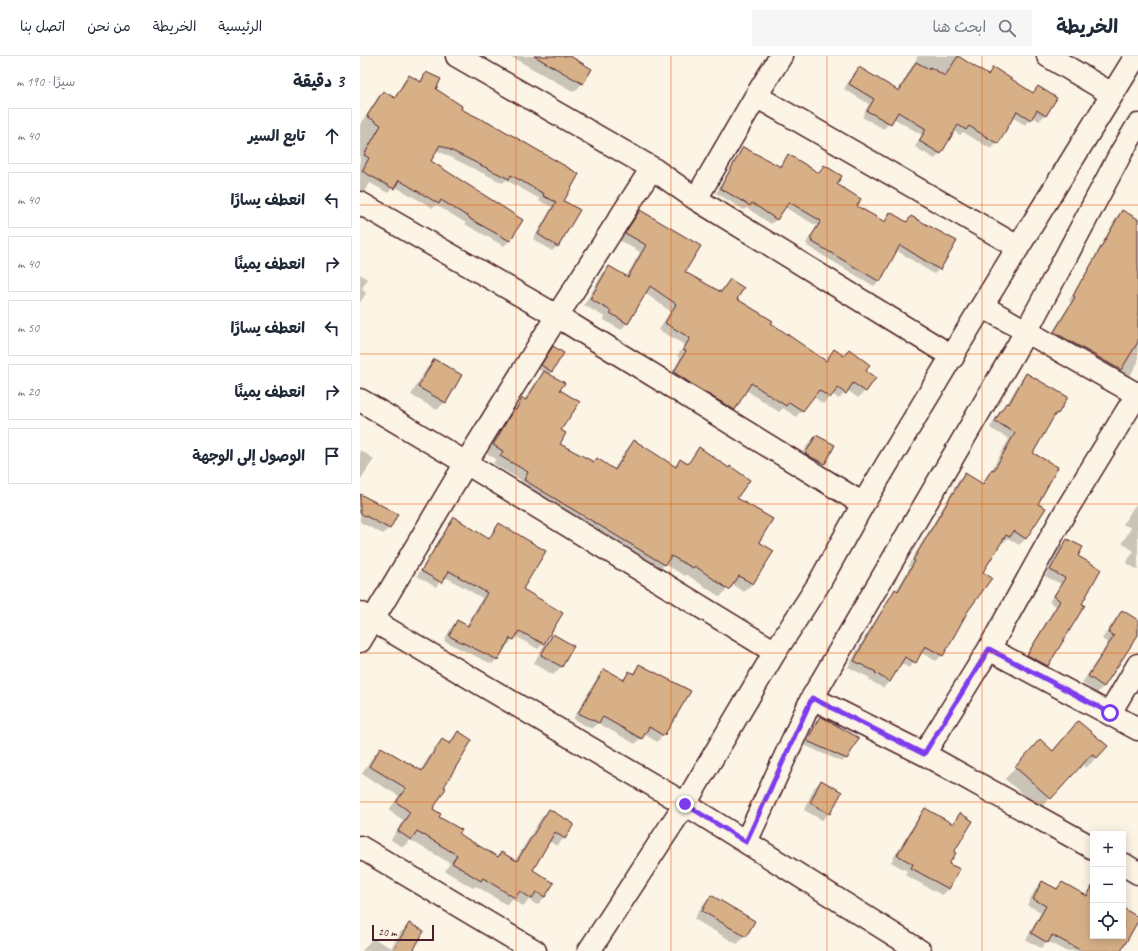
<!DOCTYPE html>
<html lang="ar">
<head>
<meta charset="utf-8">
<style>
  body { margin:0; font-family:Caveat,"Playpen Sans Arabic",sans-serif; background:#f6f6f7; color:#1f2937; direction:rtl }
  .controls { position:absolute; right:12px; bottom:12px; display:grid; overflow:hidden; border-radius:0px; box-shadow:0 2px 10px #0003 }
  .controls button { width:36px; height:36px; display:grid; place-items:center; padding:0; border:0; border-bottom:1px solid #e0e1e3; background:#fff; color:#1f2937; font:20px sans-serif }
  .scale { position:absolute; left:12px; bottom:10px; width:62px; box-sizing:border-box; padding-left:4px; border:2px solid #4a1f2b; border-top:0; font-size:11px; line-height:14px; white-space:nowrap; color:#4a1f2b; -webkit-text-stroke:3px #fcf5e5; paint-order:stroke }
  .stop { position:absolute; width:12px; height:12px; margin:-9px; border:3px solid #7c3aed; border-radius:50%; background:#fff }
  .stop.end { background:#7c3aed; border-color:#fff; box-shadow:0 1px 4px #0008 }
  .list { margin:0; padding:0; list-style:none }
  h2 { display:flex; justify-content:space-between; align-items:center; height:52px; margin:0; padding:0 16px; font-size:17px }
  h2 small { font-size:13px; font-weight:400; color:#747a83 }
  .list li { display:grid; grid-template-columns:26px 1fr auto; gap:12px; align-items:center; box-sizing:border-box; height:56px; margin:0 8px 8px; padding:0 8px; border:1px solid #e0e1e3; border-radius:0px }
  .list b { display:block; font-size:15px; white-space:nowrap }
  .list em { font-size:13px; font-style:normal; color:#747a83 }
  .icon { flex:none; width:22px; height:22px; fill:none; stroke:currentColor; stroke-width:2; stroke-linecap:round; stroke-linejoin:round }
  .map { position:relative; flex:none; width:778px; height:895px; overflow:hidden; direction:ltr }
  header { display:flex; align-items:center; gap:24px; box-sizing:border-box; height:56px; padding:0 20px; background:#fff; border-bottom:1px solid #e0e1e3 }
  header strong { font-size:19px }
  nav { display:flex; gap:22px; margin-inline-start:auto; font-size:14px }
  .search { width:280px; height:36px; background:#f6f6f7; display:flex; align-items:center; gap:10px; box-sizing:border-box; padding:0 14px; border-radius:0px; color:#747a83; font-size:15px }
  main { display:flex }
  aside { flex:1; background:#fff }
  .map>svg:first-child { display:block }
</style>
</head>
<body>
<header>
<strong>الخريطة</strong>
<div class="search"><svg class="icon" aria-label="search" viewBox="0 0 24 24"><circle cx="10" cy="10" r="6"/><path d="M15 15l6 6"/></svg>ابحث هنا</div>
<nav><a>الرئيسية</a><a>الخريطة</a><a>من نحن</a><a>اتصل بنا</a></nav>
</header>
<main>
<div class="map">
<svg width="778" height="895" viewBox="0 0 778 895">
  <rect width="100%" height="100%" fill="#fcf5e5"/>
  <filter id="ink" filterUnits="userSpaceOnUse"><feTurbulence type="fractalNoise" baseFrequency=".025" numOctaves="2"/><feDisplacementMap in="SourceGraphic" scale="8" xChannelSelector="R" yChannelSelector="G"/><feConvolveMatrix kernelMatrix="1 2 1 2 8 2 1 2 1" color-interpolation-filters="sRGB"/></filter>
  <g filter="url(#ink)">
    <path fill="#0003" d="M150,0h58l23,13 -9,15 -8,8z
      M558,0h38l31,19 6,-7 39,25 6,-6 7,28 -6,6 -7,-5 -7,9 -13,-8 -15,26 -6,6 -28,-17 -3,3 -7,-4 -13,22 -5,6 -20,-12 7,-12 -29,-17 -9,11 -22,-12 7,-13 -25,-15 9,-15 6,-6 38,24z
      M66,17l9,17 24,19 104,92 -6,45 -5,5 -19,-12 19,-32 -13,-6 1,-2 -34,-19 -3,3 -67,-33 -6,12 91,59 -12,20 -5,5 -39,-22 1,-1 -30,-18 -3,3 -39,-22 -6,7 -18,-10 -8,11 -2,-1v-68l18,-28 5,-5 11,6 10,-17 5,-5 10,6z
      M383,92l37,20 3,-7 5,-5 30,18 6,-7 11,18 21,22 27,16 8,-9 15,8 5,-5 28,52 -5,5 -38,-24 -17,31 -5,5 -67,-40 1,-1 -2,-2 11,-17 -33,-19 -8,13 -5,4 -24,-16 -3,2 -28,-17 23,-40z
      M280,155l43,61 36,21 11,-13 5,20 90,61 10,-11 8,6 6,-6 16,21v20l-7,7 -11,-8 -8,9 -7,-5 -9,10 -10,-8 -17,21 -13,-9 -4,4 -33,-22 -12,20 -7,6 -58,-38 11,-20 -3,-2 8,-11 -26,-15 11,-19 -25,-18 -18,30 -6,7 -17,-10 1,-3 -21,-12 19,-32 6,-6 17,10 14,-25 -21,-12 15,-23z
      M762,156l16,8v142l-8,14 -5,4 -75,-44 21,-34 -2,-1 9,-16 3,-3 36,-66z
      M0,218l7,5 -5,10 4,4 -6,10z
      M193,292l10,6 -14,21 10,15 1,41 -1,14 34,18 20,7 13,-20 8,-8 40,25 6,-7 7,4 13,-15 36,49 21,44 15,9 -20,33 -8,8 -12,-8 -12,13 -34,-23 -1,2 -20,-12 -9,9 -139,-84 4,-9 -28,-16 3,-5 -10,-6 20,-35 9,-11 8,-7h1l13,-20 7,-7 -6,-4z
      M74,305l11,41 -8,8 -26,-15 15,-26z
      M666,319l41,22 -10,17 -6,6 -19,34 4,50 8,5 -19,30 -6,6 -11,-7 -5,5 -2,-2 -19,31 -14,38 -26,45 -6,6 -16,-9 -5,10 -6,6 -9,-5 -11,19 -6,6 -14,-8 1,-2 -22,-11 12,-22 30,-48 6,-6 14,-24 -2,-1 51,-86 6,-6 17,10 4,-7 5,-6 18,-32 -19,-11 10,-18 7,-6 13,-23z
      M456,380l8,27 -8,8 -18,-9 10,-18z
      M0,394l14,9 -14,21z
      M0,439l29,33 -6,6 -23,-12z
      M778,447v67l-12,-7 8,-12 -12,-8 9,-15 -8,-4 10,-16z
      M95,463l33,21 6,-11 5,-5 23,66 21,54 -5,5 -23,-13 -7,9 -2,-1 -9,15 -5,5 -48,-23 8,-15 6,-5 8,5 16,-28 -38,-22 -8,11 -19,-11 32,-52z
      M707,484l9,16 5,48 3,2 -37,60 -6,5 -18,-11 33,-54 -7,-4 12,-18 -16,-8 16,-31z
      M763,556l15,9v11l-34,54 -7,7 -15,-10 26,-40 -6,-4 14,-21z
      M193,579l20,12 -12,20 -8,8 -19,-12 11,-20z
      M279,609l51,26 -27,44 -6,7 -13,-8 -9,10 -37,-21 -6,6 -19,-10 25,-43 6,-6 18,10 7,-7 3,1z
      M460,661l26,41 -4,4 -38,-17 12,-24z
      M718,667l19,34 -11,11 -5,-4 -41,45 -35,-30 35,-39 12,11z
      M98,676l-15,55 -11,22 6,8 20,17 38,24 5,-5 14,8 26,-43 8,-8 15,28 -7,8 -8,-5 -18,30 14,26 -8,8 -8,-5 -6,6 -11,-7 -5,6 -31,-19 -3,2 -28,-17 5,-8 -40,-23 -7,7 -12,-7 12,-20 -14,-10 10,-14 -37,-22 11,-18 8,-8 39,23 14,-23 8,-8 6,4z
      M461,725l8,32 -7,7 -18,-10 10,-22z
      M565,753l26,16 9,-11 -7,39 -5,11 1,25 -7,6 -37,-20 2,-4 -16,-9 28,-46z
      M682,826l13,7 7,-6 23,13 8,-10v50h30v-27l15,9 -18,33h-55l-18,-10 -6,7 -15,-8 15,-28 -14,-7 9,-17z
      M351,840l34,40 -8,8 -43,-25 9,-15z
      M49,868l5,24 5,3h-57l11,-13 18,10 9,-15z"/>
    <path fill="#d7b088" stroke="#4a1f2b" d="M174,0h36l22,13 -9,15z
      M598,0l30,19 5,-8 40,26 5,-7 19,12 -11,18 -9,-6 -6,10 -14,-9 -19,33 -29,-18 -3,4 -8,-5 -17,29 -22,-13 7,-12 -28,-17 -7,12 -24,-13 7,-12 -25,-15 10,-17 40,24 17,-29 13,7 1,-2 15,9z
      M66,16l15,7 -5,10 26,17 -1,3 28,14v-1l90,52 -15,27 16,9 -22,37 -20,-13 18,-32 -13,-6 1,-2 -33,-19 -2,4 -69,-34 -9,16 92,59 -13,21 -40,-22v-1l-29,-18 -2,4 -40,-24 -5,9 -32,-18 7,-13 -5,-3 17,-30 -14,-9 16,-25 12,7 14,-23 12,7z
      M383,91l38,20 7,-13 31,19 5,-8 18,11 -5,8 24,15 -4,7 28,16 5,-10 17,10 4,-6 46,25 -17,29 -40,-25 -20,37 -69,-41 1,-2 -2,-1 11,-17 -32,-19 -12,18 -25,-17 -2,3 -30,-18z
      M280,154l61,36 -16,26 36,20 9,-13 14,9 -7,11 36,22 -2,2 55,38 8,-12 10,7 5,-7 21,16 -4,6 10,7 -10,14 -13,-9 -7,11 -8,-6 -8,10 -11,-8 -16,21 -14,-9 -3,4 -35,-23 -16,27 -36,-21 -25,-17 12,-21 -3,-1 7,-12 -25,-15 11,-19 -26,-18 -22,38 -18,-11 1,-2 -21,-12 19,-33 19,11 18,-32 -21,-12z
      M762,154l16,9v123l-17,28 -67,-38 21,-35 -2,-1 9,-17h1z
      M193,290l11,7 -12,19 -11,-7z
      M74,303l28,16 -16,28 -28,-16z
      M184,315l21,12 -5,7 20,12 -19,28 5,3 -6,11 34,18 3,-4 18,12 19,-30 42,27 4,-8 8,5 11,-17 30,21 1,-2 20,14 -13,18 36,21 -14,23 15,9 -21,33 -14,-8 -10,14 -34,-24 -2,2 -22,-12 -6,9 -141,-85 4,-8 -28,-16 3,-5 -10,-6 21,-36 2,1 6,-12 4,2z
      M666,317l42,24 -10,17 -2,-1 -23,40 25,14 -20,37 8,4 -20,31 -12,-8 -4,6 -4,-2 -23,37 9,6 -24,33 -25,45 -18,-10 -9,17 -11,-6 -15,25 -15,-9 1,-1 -22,-11 12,-23 29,-49 3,2 17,-30 -2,-1 52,-87 18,11 9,-15 2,1 21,-37 -20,-12 11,-18 3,1z
      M456,379l19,10 -10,19 -20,-10z
      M0,438l38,20 -8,15 -30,-16z
      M94,461l35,22 10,-16 47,28 -23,38 40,24 -19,31 -25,-13 -5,9 -4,-2 -12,22 -49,-24 8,-16 11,6 19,-33 -38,-22 -7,12 -21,-12z
      M707,483l16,8 -5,9 23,13 -17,31 -2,4 3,1 -37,61 -21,-11 33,-54 -6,-5 11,-18 -15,-8z
      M762,554l16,10v15l-34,52 -16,-11 26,-40 -6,-3z
      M193,578l21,12 -12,21 -21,-12z
      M279,608l52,27 -27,45 -15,-9 -7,12 -39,-22 -4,6 -21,-10 26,-44 20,11 5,-9 5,3z
      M460,660l39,22 -12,21 -40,-18z
      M718,665l30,25 -11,12 -5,-4 -41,45 -36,-32 25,-28 13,12z
      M98,675l14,9 -28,47 2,1 -13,21 8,5 -2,3 23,13 -3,4 39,23 3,-5 16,9 32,-52 25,15 -9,15 -10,-7 -22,38 21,13 -9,14 -9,-5 -4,7 -12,-8 -5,7 -32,-20 -2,3 -29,-18 5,-8 -40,-24 -6,9 -13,-9 12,-19 -14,-10 10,-14 -37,-22 12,-19 41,24 20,-32 8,5z
      M461,724l21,12 -12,22 -20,-11z
      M565,752l28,16 7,-11 13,8 -19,31 2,1 -7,11 11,5 -11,20 -38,-21 2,-4 -16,-9z
      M682,825l15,8 5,-7 25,14 6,-11v51h30v-28l15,9v4l-17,30h-39l-30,-16 -4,8 -17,-10 15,-27 -13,-7z
      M351,839l44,26 -9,16 -44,-26z
      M49,867l15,8 -11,20h-20z"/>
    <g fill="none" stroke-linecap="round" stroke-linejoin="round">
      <defs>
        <path id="minor" d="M97,0l195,112 44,31 257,158
          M688,0l64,38
          M396,40l262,151
          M336,143l60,-103 25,-40
          M0,147l197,113 306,188
          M622,250l156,89
          M0,344l106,63 309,189
          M0,557l325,191 235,147
          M0,585l106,-178 91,-147 95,-148
          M629,593l149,80
          M452,642l112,56 169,94
          M750,657l28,-48
          M564,698l65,-105 75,-135 74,-121
          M386,786l66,-144 215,-368 95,-179 16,-26
          M0,791l175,104
          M763,808l15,9
          M229,895l96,-147 90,-152 43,-67 45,-81 119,-198 154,-250"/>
      </defs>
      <use href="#minor" stroke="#4a1f2b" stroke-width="25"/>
      <use href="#minor" stroke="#fcf5e5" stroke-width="22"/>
    </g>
  </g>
  <g fill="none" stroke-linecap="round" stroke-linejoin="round" filter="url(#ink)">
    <path stroke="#7c3aed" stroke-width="5" d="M325,748l61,38 66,-144 112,56 65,-105 121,64"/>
  </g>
  <path fill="none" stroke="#e8590c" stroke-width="1" stroke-opacity="0.55" d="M156,0v895M311,0v895M467,0v895M622,0v895M0,149h778M0,298h778M0,448h778M0,597h778M0,746h778"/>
</svg>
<div class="controls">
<button>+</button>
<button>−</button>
<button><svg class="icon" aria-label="locate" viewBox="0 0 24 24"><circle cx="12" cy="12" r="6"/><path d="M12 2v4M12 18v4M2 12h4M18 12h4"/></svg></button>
</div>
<div class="scale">20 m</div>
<div class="stop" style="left:750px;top:657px"></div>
<div class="stop end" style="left:325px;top:748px"></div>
</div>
<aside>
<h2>3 دقيقة<small>سيرًا · 190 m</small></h2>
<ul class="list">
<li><svg class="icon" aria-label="ahead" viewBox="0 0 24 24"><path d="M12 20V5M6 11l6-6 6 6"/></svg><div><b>تابع السير</b></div><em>40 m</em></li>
<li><svg class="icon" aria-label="left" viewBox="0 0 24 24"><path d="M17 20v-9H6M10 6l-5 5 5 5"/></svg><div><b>انعطف يسارًا</b></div><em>40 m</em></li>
<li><svg class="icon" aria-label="right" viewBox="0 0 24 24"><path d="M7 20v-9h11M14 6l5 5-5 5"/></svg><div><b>انعطف يمينًا</b></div><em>40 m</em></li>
<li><svg class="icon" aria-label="left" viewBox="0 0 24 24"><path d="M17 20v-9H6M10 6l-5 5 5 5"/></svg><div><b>انعطف يسارًا</b></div><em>50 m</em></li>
<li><svg class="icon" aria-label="right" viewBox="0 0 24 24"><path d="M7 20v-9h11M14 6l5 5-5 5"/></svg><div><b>انعطف يمينًا</b></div><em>20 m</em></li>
<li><svg class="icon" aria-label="arrive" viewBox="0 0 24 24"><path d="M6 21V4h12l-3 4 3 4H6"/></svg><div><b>الوصول إلى الوجهة</b></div></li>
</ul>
</aside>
</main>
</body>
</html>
